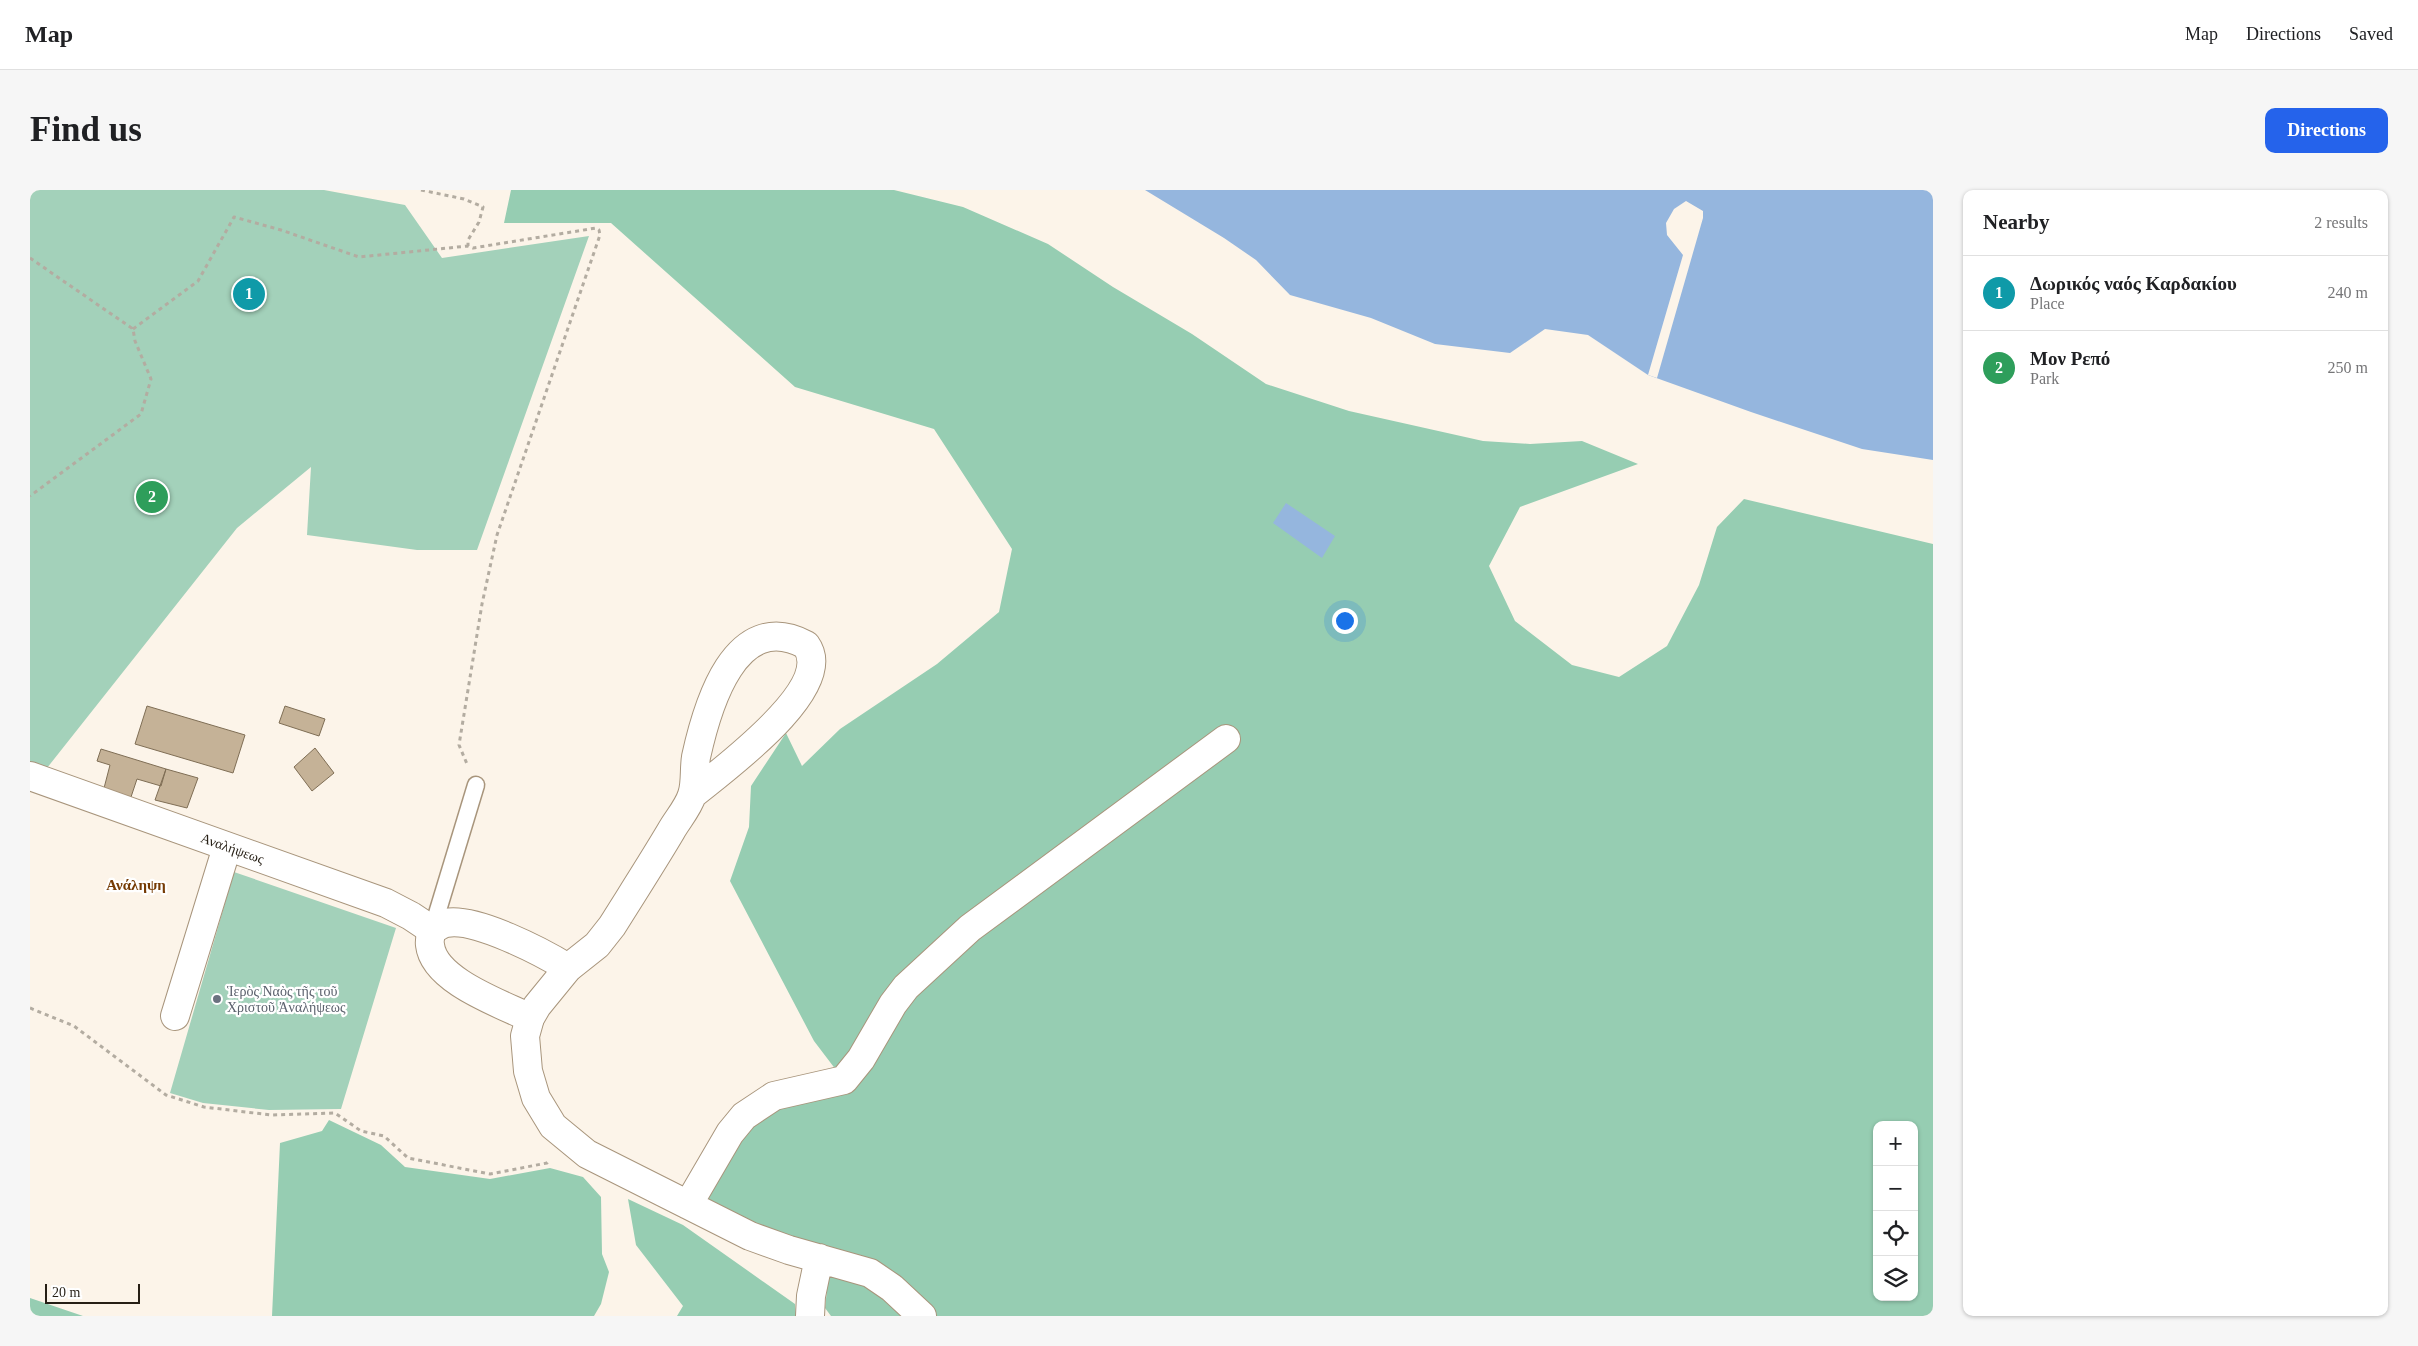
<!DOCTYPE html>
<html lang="en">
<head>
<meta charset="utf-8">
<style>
  body { margin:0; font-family:"Times New Roman",serif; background:#f6f6f6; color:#202124 }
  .controls { position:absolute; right:15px; bottom:15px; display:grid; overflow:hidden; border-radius:10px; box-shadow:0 1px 4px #0004 }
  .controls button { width:45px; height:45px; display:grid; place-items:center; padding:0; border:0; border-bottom:1px solid #e0e0e0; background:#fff; color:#202124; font:25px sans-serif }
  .scale { position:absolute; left:15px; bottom:12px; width:95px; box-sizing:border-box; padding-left:5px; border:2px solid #261f15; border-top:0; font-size:14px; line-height:18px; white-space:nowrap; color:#261f15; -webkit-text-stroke:4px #fff; paint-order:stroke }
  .you { position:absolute; left:1314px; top:430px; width:18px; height:18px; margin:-12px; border:4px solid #fff; border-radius:50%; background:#1a73e8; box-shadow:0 0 0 8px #1a73e833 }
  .badge { display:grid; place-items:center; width:32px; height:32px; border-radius:50%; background:#2563eb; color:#fff; font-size:16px; font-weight:700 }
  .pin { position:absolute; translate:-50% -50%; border:2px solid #fff; box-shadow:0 1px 5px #0006 }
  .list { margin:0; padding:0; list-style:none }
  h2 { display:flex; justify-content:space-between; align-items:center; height:65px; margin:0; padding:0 20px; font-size:21px }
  h2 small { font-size:16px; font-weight:400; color:#757577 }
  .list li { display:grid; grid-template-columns:32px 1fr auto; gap:15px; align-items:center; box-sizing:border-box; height:75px; padding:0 20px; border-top:1px solid #e0e0e0 }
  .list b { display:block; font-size:19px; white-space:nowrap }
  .list p { margin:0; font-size:16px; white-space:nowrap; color:#757577 }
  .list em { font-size:16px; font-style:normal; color:#757577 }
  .icon { flex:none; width:28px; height:28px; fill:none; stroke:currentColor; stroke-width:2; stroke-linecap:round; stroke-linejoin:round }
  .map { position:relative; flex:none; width:1903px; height:1126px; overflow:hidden; border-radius:10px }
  header { display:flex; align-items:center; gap:30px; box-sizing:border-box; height:70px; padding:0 25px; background:#fff; border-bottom:1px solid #e0e0e0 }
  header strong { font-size:24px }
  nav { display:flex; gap:28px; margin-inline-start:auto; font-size:18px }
  .intro { display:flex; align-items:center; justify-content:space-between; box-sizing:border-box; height:120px; padding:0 30px }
  h1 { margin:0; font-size:35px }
  .button { padding:12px 22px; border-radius:10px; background:#2563eb; color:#fff; font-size:18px; font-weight:700 }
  main { display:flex; gap:30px; padding:0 30px }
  aside { flex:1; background:#fff; border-radius:10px; box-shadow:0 1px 4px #0004 }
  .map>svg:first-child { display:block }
</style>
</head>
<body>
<header>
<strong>Map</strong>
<nav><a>Map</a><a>Directions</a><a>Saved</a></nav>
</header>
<div class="intro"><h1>Find us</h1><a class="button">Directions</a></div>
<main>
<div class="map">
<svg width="1903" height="1126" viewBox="0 0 1903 1126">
  <rect width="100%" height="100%" fill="#fcf4e9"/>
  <path fill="#a3d1ba" d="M0,0h294l81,15 37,53 147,-22 -112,314h-60l-110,-15 4,-68 -74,61 -190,240 -17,-6z
    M204,682l162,56 -55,181 -72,1 -66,-7 -33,-10z"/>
  <path fill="#96cdb2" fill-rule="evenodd" d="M481,0h383l69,17 85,37 65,43 79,47 74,50 83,27 134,30 47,3 52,-3 56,23 -118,43 -31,59 26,55 57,44 47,12 48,-31 32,-61 18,-58 27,-28 189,45v772h-1102l-6,-8 6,-54 -127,-50 25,-53 25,-31 29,-19 66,-14 -35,-46 -84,-160 19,-54 2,-41 35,-53 16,33 38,-37 97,-65 62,-52 13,-63 -78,-120 -139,-42 -184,-164h-107zM1847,935h37v172h-37z
    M299,930l52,25 24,22 85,12 60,-11 33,9 18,20 1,57 7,18 -8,32 -7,12h-322l8,-173 42,-12z
    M598,1009l55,26 112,79 1,12h-119l6,-10 -47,-61z
    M0,1108l53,18h-53z"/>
  <path fill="#95b6de" d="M1115,0h788v270l-71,-11 -111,-37 -103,-37 -60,-40 -43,-6 -35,24 -75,-9 -64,-26 -81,-23 -34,-35 -32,-22z
    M1256,313l49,33 -13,22 -49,-35z"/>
  <path fill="#fcf4e9" d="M1656,11l17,10v7l-46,160 -9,-3 35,-120 -16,-20 -1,-12 8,-14z"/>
  <path fill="#c5b297" stroke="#7f6e55" d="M117,516l98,29 -12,38 -98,-29z
    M255,516l40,13 -6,17 -40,-13z
    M285,558l19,25 -22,18 -18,-24z
    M71,559l65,20 -5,17 -24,-7 -7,21 -27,-8 7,-27 -13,-4z
    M136,579l32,9 -11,30 -32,-8z"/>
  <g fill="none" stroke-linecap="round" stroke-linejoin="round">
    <defs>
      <path id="service" d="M402,740l44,-145"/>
      <path id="minor" d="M662,605c29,-24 145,-107 114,-150 -71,-38 -99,62 -110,112 -2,12 0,27 -4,38 -4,13 -15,25 -21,36 -19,32 -39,63 -59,95l-15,19 -29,23 -31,38 -7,12 -5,18 3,35 8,27 17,28 34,28 163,82 39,14 81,23 22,15 30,28
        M145,826l52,-169
        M658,1015l42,-72 14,-17 30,-20 70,-16 17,-21 32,-55 13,-17 64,-59 256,-189
        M780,1126l1,-20 8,-38"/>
      <g id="tertiary">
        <path id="s1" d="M0,586l356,127 25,13 21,14"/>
        <path d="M402,740c4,-2 9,-6 14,-7 29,-6 96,29 122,45"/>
        <path d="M402,740c-1,4 -3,10 -2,15 4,36 72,59 100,73"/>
      </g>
    </defs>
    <use href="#service" stroke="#a8957c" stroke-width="19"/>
    <use href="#minor" stroke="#a8957c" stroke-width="30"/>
    <use href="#tertiary" stroke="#a8957c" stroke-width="30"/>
    <path stroke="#b3aca1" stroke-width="3" stroke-dasharray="4 4" stroke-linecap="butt" d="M391,0l43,9 19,8 -4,15 -11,18v6l5,2 123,-20 3,2 1,5 -103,300 -15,69 -23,141 8,19
      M0,68l103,71 2,12 16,38 -10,35 -111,82
      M103,139l65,-48 36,-64 47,13 78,27 109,-11
      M0,818l44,18 92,69 38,12 67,8 64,-2 26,18 23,5 24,22 82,16 57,-11 2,-3"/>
    <use href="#service" stroke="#fff" stroke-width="16"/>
    <use href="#minor" stroke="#fff" stroke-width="28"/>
    <use href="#tertiary" stroke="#fff" stroke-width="28"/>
  </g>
  <circle fill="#6b7280" stroke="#fff" stroke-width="2" cx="187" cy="809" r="5"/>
  <g text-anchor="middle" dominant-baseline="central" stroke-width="4.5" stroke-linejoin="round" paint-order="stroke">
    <g font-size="14" fill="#261f15" stroke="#fff">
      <text stroke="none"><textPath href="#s1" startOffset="215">Αναλήψεως</textPath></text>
    </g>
    <g font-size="14" fill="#5b616d" stroke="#fff" text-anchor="start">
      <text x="197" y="801">Ἱερὸς Ναὸς τῆς τοῦ<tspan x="197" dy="16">Χριστοῦ Ἀναλήψεως</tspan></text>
    </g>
    <g font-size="15" font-weight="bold" fill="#753b05" stroke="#fff">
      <text x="106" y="695">Ανάληψη</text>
    </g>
  </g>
</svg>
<div class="controls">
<button>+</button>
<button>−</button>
<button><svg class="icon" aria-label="locate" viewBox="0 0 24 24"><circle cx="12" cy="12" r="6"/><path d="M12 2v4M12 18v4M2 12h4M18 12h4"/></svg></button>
<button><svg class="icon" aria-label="layers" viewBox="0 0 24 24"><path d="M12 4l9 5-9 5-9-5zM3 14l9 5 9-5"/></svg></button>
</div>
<div class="scale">20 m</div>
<div class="you"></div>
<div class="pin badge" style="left:219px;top:104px;background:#0f9aa8">1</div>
<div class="pin badge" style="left:122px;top:307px;background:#2e9e5b">2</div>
</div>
<aside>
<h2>Nearby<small>2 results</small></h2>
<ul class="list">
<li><span class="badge" style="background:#0f9aa8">1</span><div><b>Δωρικός ναός Καρδακίου</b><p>Place</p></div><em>240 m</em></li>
<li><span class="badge" style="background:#2e9e5b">2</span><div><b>Μον Ρεπό</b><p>Park</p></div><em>250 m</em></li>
</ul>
</aside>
</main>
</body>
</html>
